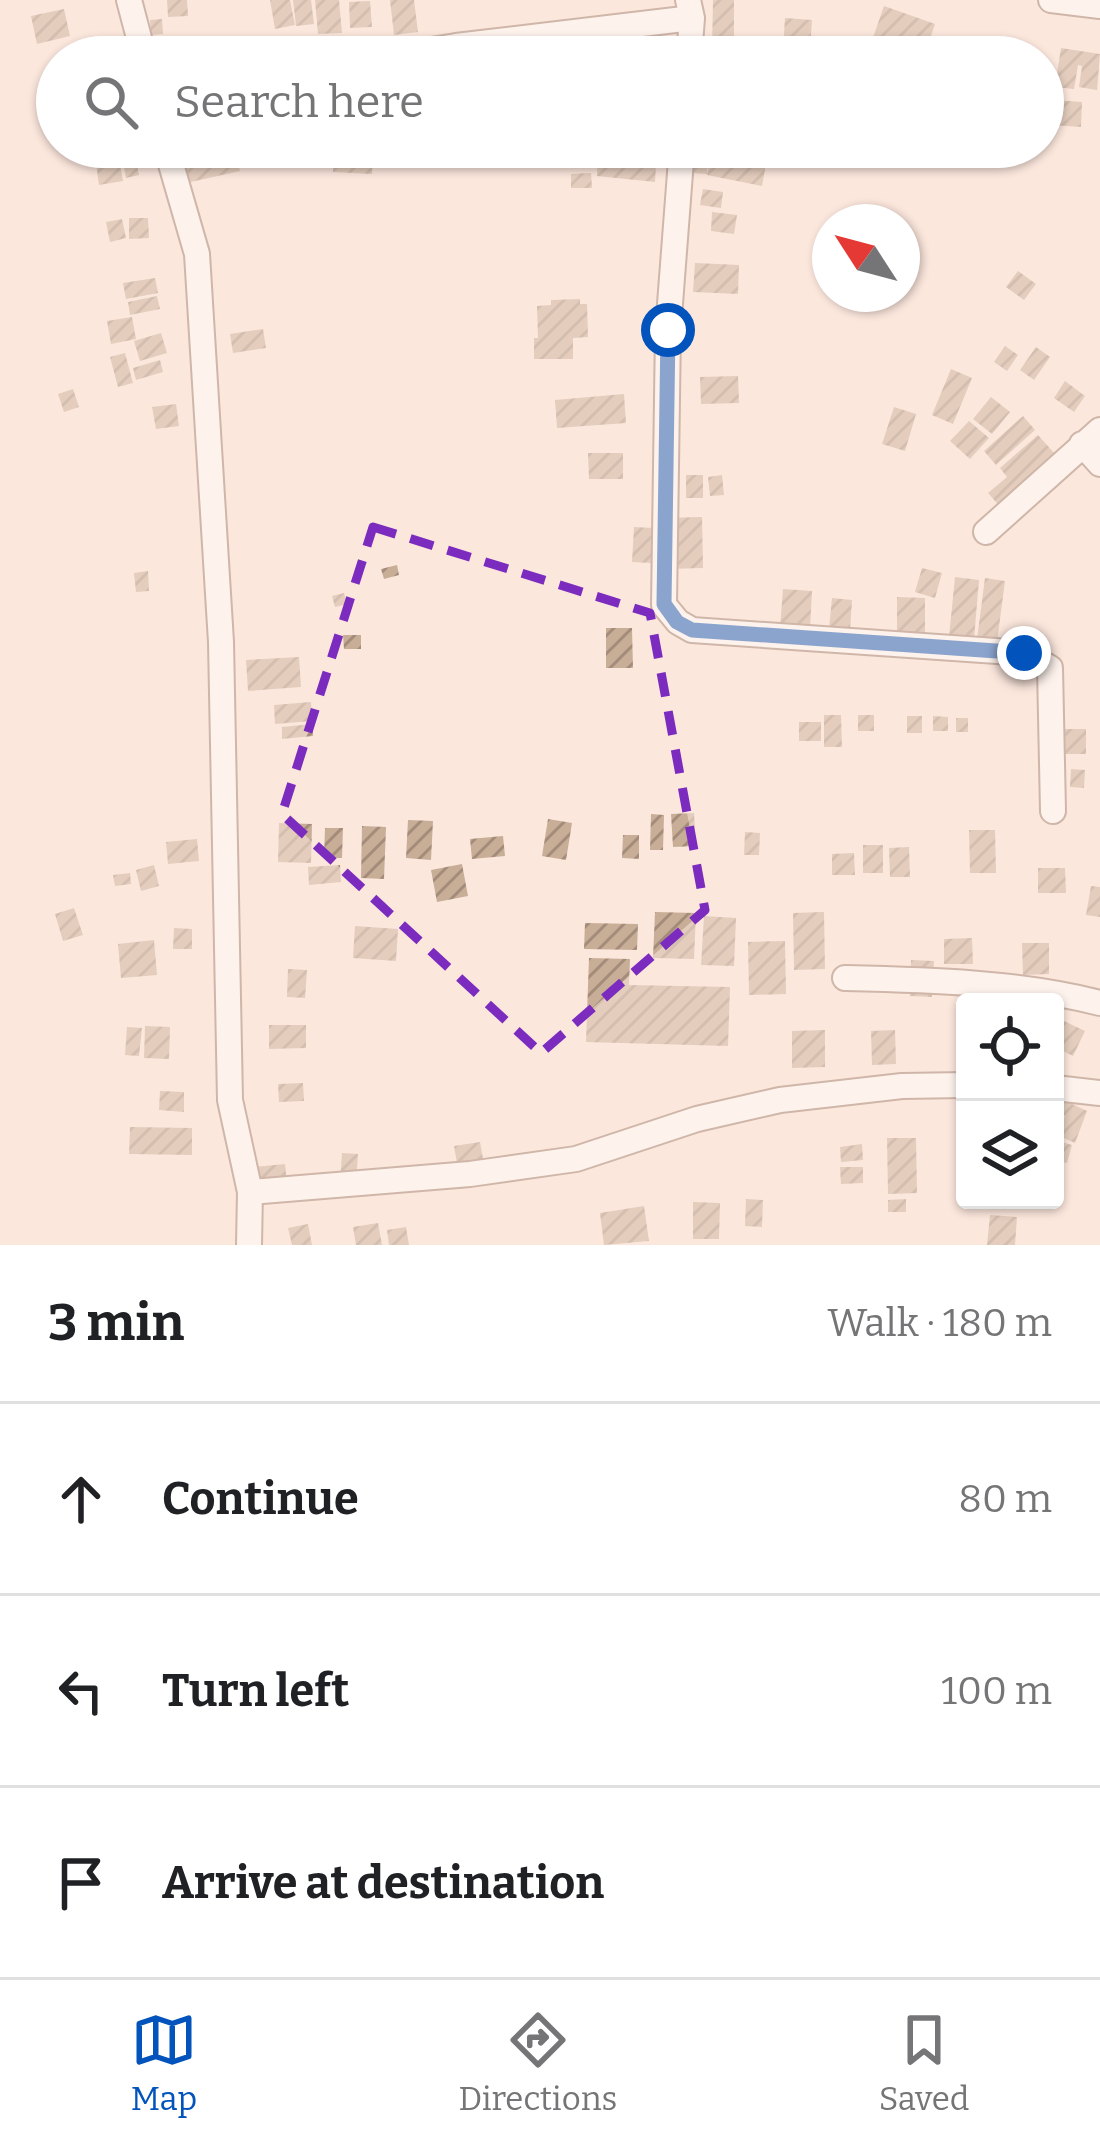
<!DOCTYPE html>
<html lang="en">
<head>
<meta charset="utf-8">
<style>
  body { margin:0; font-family:Bitter,serif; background:#f2f2f2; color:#202124 }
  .controls { position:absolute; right:36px; bottom:36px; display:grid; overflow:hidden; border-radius:12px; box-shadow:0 3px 9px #0004 }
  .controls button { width:108px; height:108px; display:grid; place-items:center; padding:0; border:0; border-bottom:3px solid #e0e0e0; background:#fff; color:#202124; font:60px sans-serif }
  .compass { position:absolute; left:812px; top:204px; width:108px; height:108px; border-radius:50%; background:#fff; box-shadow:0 3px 9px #0004; rotate:306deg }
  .stop { position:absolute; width:36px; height:36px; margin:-27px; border:9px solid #0253bc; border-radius:50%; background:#fff }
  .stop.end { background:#0253bc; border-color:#fff; box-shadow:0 3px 12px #0008 }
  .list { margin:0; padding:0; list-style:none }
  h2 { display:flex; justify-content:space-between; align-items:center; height:156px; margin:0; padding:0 48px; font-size:51px }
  h2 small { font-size:39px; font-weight:400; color:#757577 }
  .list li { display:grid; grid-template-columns:78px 1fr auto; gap:36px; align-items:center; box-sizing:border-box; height:192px; padding:0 48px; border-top:3px solid #e0e0e0 }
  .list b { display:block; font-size:45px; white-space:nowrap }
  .list em { font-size:39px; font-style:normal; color:#757577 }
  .icon { flex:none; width:66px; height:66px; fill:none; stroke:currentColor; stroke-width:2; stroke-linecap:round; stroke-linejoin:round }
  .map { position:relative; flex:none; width:1100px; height:1245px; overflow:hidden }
  .search { position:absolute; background:#fff; box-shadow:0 3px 9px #0004; left:36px; right:36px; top:36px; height:132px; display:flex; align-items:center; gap:30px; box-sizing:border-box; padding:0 42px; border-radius:66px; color:#757577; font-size:45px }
  .sheet { height:732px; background:#fff }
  nav { display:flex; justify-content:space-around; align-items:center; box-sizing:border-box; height:168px; border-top:3px solid #e0e0e0; background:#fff; font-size:33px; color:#757577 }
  nav a { display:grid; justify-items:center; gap:6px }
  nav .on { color:#0253bc }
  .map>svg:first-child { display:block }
</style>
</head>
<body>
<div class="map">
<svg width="1100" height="1245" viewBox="0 0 1100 1245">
  <defs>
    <pattern id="building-hatch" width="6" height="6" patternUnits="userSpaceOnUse" patternTransform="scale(3)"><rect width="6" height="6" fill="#c8ad97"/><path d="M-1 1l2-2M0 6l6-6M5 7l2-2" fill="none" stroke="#a38c7a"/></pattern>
  </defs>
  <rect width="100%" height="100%" fill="#fce7dd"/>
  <path fill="url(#building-hatch)" d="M167,0h20l1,16 -20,1z
    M270,0h20l5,25 -20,4z
    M293,0h18l3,24 -18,2z
    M315,0h24l3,33 -24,1z
    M390,0h24l4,32 -24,3z
    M713,0h21v51h-22z
    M370,1l2,26 -22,1 -1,-26z
    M884,6l51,18 -11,33h-39l-17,-5z
    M64,9l6,27 -33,8 -6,-28z
    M785,18l27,2 -2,30 -27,-1z
    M162,19l1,15 -12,1 -1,-15z
    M939,38l27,7 -3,12h-29z
    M617,45h23v12h-23z
    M1061,48l39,6 -3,36 -18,-3 3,-21 -4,-1 -4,24 -19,-2z
    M1053,100l29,2 -1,25 -29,-2z
    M199,147h35l6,24 -67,15 -8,-31z
    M334,147h39l-1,27 -39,-2z
    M694,147h15l-2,27 -16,-1z
    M713,147h31l24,5 -6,34 -55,-11z
    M598,148l44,3 -1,13h15l-1,18 -58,-6z
    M135,154l4,21 -13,3 -4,-21z
    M119,159l4,22 -24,4 -3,-22z
    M591,173l1,15h-21v-14z
    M703,189l20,3 -2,16 -21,-3z
    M712,212l25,3 -3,19 -23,-3z
    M129,218h19l1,20 -20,1z
    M122,219l4,19 -16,4 -4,-20z
    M695,263l44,2 -1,29 -45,-2z
    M1018,271l18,13 -12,16 -18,-13z
    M155,278l3,15 -32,6 -3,-16z
    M157,296l3,13 -30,6 -2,-13z
    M580,299v5h7l1,33 -15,1v21h-39v-21h4l-1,-32 14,-1v-5z
    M132,317l4,22 -25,5 -4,-23z
    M263,329l3,19 -33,5 -3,-19z
    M161,333l6,20 -27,8 -6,-20z
    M1005,346l13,9 -11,16 -13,-9z
    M1036,347l14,10 -16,23 -14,-10z
    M125,353l8,30 -15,4 -8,-30z
    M160,360l3,12 -27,8 -3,-12z
    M951,369l21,9 -19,46 -21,-9z
    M738,376l1,27 -38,1 -1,-27z
    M1065,381l20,15 -11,16 -20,-14z
    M73,389l6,18 -15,5 -6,-18z
    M624,394l2,29 -69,5 -2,-28z
    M991,397l19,15 -18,22 -19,-15z
    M176,404l3,22 -23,3 -4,-22z
    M894,407l22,7 -11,37 -23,-7z
    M1023,416l12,14 -39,35 -12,-14z
    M969,421l20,17 -19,21 -20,-18z
    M1038,435l17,19 -33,28 6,6 -25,22 -15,-17 19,-16 -7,-9z
    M588,453h35v26h-34z
    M686,475h17v23h-17z
    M722,475l2,20 -14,1 -2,-19z
    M702,517l1,51 -36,1 -1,-51z
    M634,527l19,1 -2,35 -19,-1z
    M397,565l2,10 -15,4 -3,-10z
    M922,568l20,5 -7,25 -20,-6z
    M148,571l1,20 -13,1 -2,-19z
    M955,577l24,3 -5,59 -25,-2z
    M985,578l20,3 -8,61 -20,-3z
    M783,589l29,2 -2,38 -30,-1z
    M344,593l3,11 -12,3 -3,-11z
    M897,597l28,1v38h-28z
    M832,598l20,2 -2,31 -21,-2z
    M606,628h26l1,40h-27z
    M343,635h18v14h-17z
    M299,657l2,30 -53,4 -2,-31z
    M311,702l1,19 -37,3 -1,-19z
    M824,715h17l1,32h-18z
    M858,715h16v16h-16z
    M907,716h15v17h-15z
    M933,716l15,1v14h-15z
    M956,718h12v14h-12z
    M799,722h22v19h-22z
    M312,724l1,12 -31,3v-12z
    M1057,729h29v25h-30z
    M1071,769l14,1 -1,18 -14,-1z
    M694,813l2,33 -23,1 -2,-33z
    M651,814l13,1 -1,35h-13z
    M548,819l24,4 -6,37 -24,-4z
    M408,820l25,1 -2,39 -25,-2z
    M279,823l33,1 -1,39 -33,-1z
    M362,826l24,1 -2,52 -23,-1z
    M325,828h18l-1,30h-18z
    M969,830h26l1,43h-26z
    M745,832l15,1 -1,22h-15z
    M623,835h16v24l-17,-1z
    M503,836l2,20 -33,3 -2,-20z
    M197,839l2,22 -31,3 -2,-22z
    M863,845h20v28h-20z
    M909,847l1,30h-20l-1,-29z
    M854,853l1,22h-23v-21z
    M462,864l6,32 -31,6 -6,-32z
    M154,865l5,21 -18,5 -5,-21z
    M340,865l1,17 -32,3 -1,-18z
    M1038,868h27l1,25h-28z
    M130,873l1,11 -16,2 -2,-11z
    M1091,886l9,1v30l-14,-2z
    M74,908l9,27 -20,6 -8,-27z
    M655,912l41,1 -2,46 -41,-1z
    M824,912l1,57 -31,1 -1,-57z
    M704,916l32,2 -2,48 -33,-1z
    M585,923l53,1 -1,26 -53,-1z
    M355,926l43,3 -2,32 -43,-3z
    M174,928l18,1v20h-19z
    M972,938l1,26h-29v-25z
    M154,940l3,35 -36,3 -3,-34z
    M785,941l1,53 -37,1 -1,-53z
    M1022,943h27v31l-26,1z
    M589,958l41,1 -1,26 101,2 -2,59 -142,-4z
    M911,960l23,1 -2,36 -22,-1z
    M288,969l19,1 -2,28 -18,-1z
    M1064,1021l21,10 -12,25 -18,-9v-8z
    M269,1025h37v23l-37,1z
    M145,1026l25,1 -1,32 -25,-1z
    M127,1027l15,1 -3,28 -14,-1z
    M825,1030v37l-33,1v-37z
    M895,1030l1,34 -24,1 -1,-34z
    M303,1083l1,18 -25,1 -1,-18z
    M160,1091l24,1v20l-25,-2z
    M1055,1096l32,15 -12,32 -18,-8 8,-19 -10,-4z
    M130,1127l62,1v27l-63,-1z
    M887,1138h29l1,55 -29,1z
    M1055,1140l17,5 -5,18 -12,-3z
    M480,1142l4,22 -26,5 -4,-23z
    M862,1144l1,16 -22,2 -1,-15z
    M342,1153l16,1 -2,30 -16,-1z
    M285,1164l2,19 -31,3 -2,-19z
    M840,1167h23v16l-22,1z
    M746,1199l17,1 -1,27 -17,-1z
    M906,1199v13h-18v-12z
    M693,1202l27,1 -1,36h-26z
    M644,1206l5,35 -45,4 -4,-32z
    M990,1215l27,2 -2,28h-28z
    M378,1223l4,22h-26l-3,-18z
    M308,1224l4,21h-20l-4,-17z
    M406,1227l3,18h-20l-2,-15z"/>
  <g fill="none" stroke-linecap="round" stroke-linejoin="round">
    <defs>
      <path id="minor" d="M129,0l15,57
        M688,0l4,18 -3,39
        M1051,0l49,6
        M388,57l68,-11 236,-28
        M166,147l31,107 24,388 9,458 20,92 -1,53
        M682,147l-14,183 -4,275 14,17 14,8 332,23 26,15 3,143
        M1082,444l18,20
        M986,532l114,-102
        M845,978c86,2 171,4 255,25
        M1055,1088l45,5
        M250,1192l220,-18 106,-15 121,-40 83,-19 122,-14 63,-1"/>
    </defs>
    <use href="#minor" stroke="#997b6b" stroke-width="28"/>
    <use href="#minor" stroke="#fff" stroke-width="24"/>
  </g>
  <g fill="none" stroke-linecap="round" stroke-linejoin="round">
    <path stroke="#0253bc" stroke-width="15" d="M668,330l-4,274 13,18 15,8 332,23"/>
  </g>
  <path d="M0 0H1100V1245H0ZM373,527l277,86 55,297 -164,143 -259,-239z" fill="#fce7dd" fill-opacity=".55" fill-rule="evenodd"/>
  <path fill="none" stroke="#7b2cbf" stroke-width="9" stroke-dasharray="24 15" stroke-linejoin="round" d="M373,527l277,86 55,297 -164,143 -259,-239z"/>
</svg>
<div class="controls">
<button><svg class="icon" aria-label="locate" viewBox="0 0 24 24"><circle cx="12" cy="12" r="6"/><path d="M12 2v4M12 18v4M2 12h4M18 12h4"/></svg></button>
<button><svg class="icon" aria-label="layers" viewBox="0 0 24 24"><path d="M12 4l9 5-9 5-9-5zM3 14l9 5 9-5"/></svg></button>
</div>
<svg class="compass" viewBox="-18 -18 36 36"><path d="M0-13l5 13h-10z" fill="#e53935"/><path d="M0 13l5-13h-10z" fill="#757577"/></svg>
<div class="stop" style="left:668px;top:330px"></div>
<div class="stop end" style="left:1024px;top:653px"></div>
<div class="search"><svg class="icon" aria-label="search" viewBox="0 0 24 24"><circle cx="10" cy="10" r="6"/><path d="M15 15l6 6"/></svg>Search here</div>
</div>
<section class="sheet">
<h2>3 min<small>Walk · 180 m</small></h2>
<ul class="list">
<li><svg class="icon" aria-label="ahead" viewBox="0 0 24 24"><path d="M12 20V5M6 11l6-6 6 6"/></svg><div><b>Continue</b></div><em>80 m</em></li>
<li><svg class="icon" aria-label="left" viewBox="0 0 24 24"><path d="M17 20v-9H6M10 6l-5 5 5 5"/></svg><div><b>Turn left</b></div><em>100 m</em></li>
<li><svg class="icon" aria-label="arrive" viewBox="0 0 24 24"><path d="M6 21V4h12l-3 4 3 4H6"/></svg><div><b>Arrive at destination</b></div></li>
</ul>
</section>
<nav>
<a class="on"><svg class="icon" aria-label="map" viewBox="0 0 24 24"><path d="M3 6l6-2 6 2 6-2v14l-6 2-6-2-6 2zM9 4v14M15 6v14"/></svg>Map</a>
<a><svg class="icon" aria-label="directions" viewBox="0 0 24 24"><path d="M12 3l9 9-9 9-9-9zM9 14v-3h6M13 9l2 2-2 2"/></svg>Directions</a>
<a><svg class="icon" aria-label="saved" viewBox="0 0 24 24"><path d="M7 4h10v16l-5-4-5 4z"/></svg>Saved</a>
</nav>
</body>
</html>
